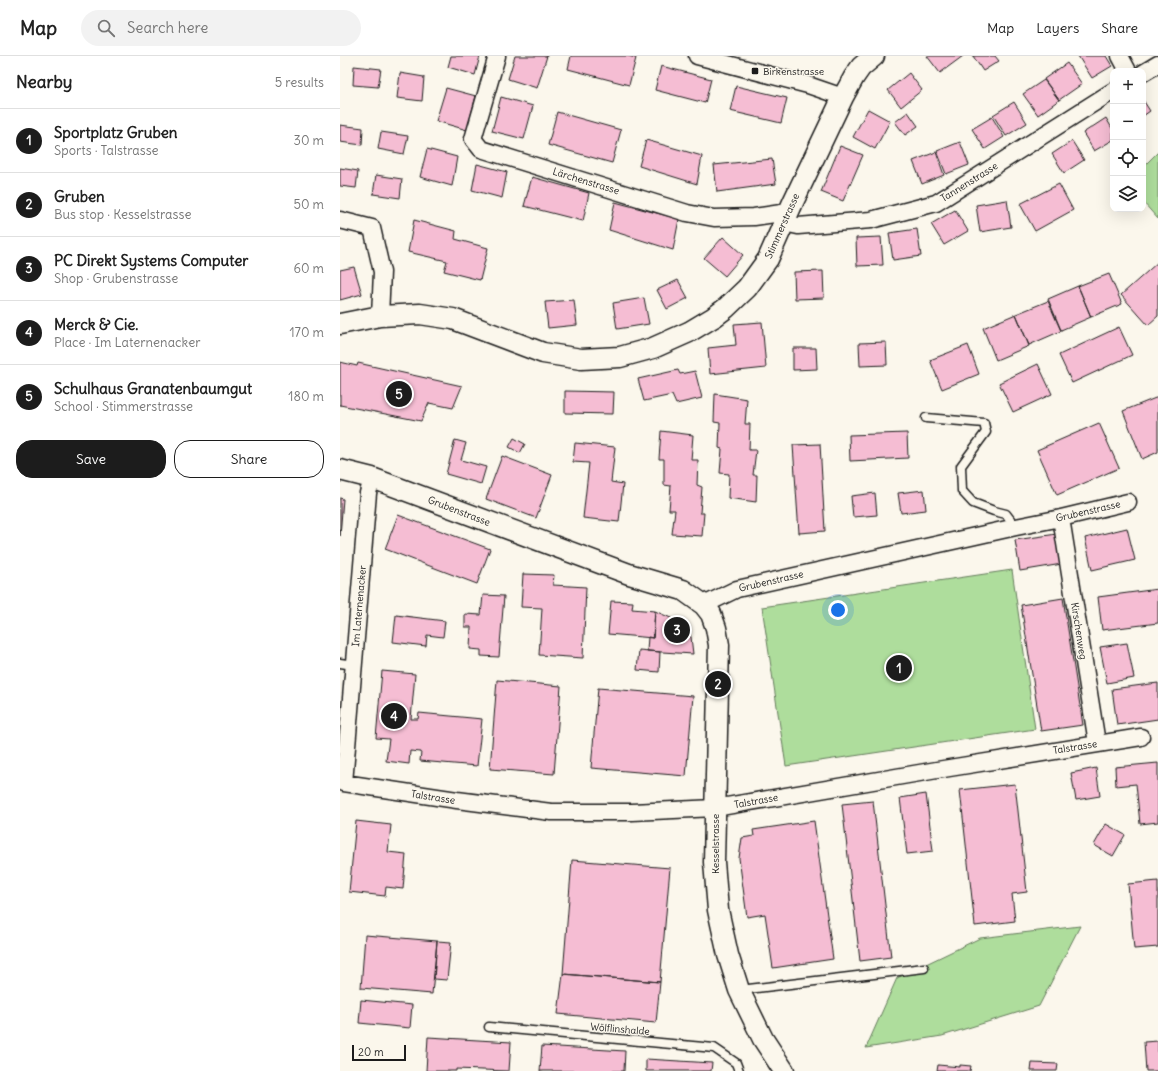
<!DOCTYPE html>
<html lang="en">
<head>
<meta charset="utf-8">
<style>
  body { margin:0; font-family:Delius,sans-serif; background:#f2f2f2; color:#222 }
  .controls { position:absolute; right:12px; top:12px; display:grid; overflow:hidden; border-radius:8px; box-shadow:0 4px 16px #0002 }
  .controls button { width:36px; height:36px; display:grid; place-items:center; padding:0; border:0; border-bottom:1px solid #e0e0e0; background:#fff; color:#222; font:20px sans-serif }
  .scale { position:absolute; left:12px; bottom:10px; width:54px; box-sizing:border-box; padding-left:4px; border:2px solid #1c1c1c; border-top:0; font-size:11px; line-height:14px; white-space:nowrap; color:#1c1c1c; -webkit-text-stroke:3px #fbf7ec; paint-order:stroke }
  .you { position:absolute; left:498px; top:554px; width:14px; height:14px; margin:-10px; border:3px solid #fff; border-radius:50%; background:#1a73e8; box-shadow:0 0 0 6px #1a73e833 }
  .badge { display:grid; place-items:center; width:26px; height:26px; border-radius:50%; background:#1c1c1c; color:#fff; font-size:13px; font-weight:700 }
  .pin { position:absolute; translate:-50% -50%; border:2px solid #fff; box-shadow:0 1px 4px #0006 }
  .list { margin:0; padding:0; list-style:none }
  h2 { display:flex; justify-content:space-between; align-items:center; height:52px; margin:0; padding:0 16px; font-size:17px }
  h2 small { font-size:13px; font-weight:400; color:#767676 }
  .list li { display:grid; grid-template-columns:26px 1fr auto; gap:12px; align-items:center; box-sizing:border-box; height:64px; padding:0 16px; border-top:1px solid #e0e0e0 }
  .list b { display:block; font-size:15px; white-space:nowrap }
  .list p { margin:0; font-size:13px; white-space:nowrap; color:#767676 }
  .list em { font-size:13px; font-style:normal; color:#767676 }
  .actions { display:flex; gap:8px; padding:12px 16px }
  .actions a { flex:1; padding:9px 0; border:1px solid #1c1c1c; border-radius:16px; text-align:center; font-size:14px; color:#1c1c1c }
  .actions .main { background:#1c1c1c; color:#fff }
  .icon { flex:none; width:22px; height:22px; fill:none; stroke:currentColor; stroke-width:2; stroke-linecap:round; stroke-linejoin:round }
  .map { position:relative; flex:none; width:818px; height:1015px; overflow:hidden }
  header { display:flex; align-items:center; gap:24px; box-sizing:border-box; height:56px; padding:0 20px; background:#fff; border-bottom:1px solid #e0e0e0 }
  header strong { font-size:19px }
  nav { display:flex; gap:22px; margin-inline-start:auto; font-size:14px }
  .search { width:280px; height:36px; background:#f2f2f2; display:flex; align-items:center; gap:10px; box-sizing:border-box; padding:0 14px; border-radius:22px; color:#767676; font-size:15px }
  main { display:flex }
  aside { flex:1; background:#fff }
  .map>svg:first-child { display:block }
</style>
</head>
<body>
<header>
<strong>Map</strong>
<div class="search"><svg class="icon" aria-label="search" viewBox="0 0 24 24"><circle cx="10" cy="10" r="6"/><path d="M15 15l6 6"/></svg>Search here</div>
<nav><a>Map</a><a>Layers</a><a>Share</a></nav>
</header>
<main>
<aside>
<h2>Nearby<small>5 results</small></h2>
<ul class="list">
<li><span class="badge">1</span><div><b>Sportplatz Gruben</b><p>Sports · Talstrasse</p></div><em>30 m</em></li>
<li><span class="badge">2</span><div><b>Gruben</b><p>Bus stop · Kesselstrasse</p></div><em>50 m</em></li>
<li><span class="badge">3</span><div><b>PC Direkt Systems Computer</b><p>Shop · Grubenstrasse</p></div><em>60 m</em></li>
<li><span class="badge">4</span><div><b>Merck &amp; Cie.</b><p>Place · Im Laternenacker</p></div><em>170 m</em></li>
<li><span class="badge">5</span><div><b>Schulhaus Granatenbaumgut</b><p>School · Stimmerstrasse</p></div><em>180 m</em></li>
</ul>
<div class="actions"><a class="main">Save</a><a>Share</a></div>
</aside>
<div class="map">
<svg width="818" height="1015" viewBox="0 0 818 1015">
  <rect width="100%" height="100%" fill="#fbf7ec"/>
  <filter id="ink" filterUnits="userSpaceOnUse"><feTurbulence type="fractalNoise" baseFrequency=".025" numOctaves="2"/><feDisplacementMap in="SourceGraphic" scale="8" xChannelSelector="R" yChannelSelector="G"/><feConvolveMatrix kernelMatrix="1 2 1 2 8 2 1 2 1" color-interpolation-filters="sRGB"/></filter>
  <g filter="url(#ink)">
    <path fill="#aedd9c" stroke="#657c5c" d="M818,96v67l-15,-17v-35z
      M672,514l23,159 -249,37 -24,-159z
      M740,870l-41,80 -97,30 -76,12 31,-70 83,-40z"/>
    <path fill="#f5bdd3" stroke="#1c1c1c" d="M111,0h29l-5,19 -27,-8z
      M175,0h32l-10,32 -29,-9z
      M231,0h57l8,2 -7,27 -61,-16z
      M587,0h36l-23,17z
      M633,0h22l4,5 -16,10z
      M738,0h28l6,10 -20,12z
      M727,7l15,21 -23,16 -15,-21z
      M14,10l27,3 -3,18 -25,-2z
      M321,10l50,13 -6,24 -50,-13z
      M60,17l24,4 -2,24 -25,-3z
      M569,17l13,17 -21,17 -13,-17z
      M704,24l15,20 -21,15 -15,-21z
      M396,30l51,12 -6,25 -51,-12z
      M106,32l30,8 -9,34 -31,-9z
      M161,41l32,9 -9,33 -32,-8z
      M803,44l7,11 -7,5z
      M674,46l13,21 -21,13 -13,-21z
      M528,53l22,12 -15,28 -22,-12z
      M217,56l64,18 -9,33 -64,-18z
      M568,56l10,14 -13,9 -10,-13z
      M652,61l12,20 -19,12 -13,-20z
      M766,62l7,12v10l-19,11 -11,-18z
      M0,69l23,3 -1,17 -22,-3z
      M41,76l27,4 -4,18 -26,-5z
      M306,84l56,16 -5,28 -58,-18z
      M732,85l12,19 -20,13 -12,-19z
      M620,86l9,23 -23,9 -9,-23z
      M500,90l23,9 -20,46 -22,-9z
      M87,93l30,8 -5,29 -32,-9z
      M596,96l8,23 -22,9 -9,-23z
      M432,103l4,25 -59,8 -3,-27z
      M137,108l30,8 -5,26 -30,-8z
      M0,112l18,3 -2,17 -16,-2z
      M36,119l26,4 -2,19 -27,-4z
      M192,121l57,16 -6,28 -59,-15z
      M719,128l14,26 -38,21 -15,-27z
      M667,144l4,27 -31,5 -4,-27z
      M275,146l64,17 -6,31 -64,-20z
      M615,154l13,21 -24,14 -13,-21z
      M74,164l42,11 -1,8 33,9 -8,32 -36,-9 3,-10 -39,-9z
      M577,173l4,27 -28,4 -4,-27z
      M383,181l20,18 -18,21 -21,-18z
      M541,181l2,28 -26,1 -1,-28z
      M818,206v54l-10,9 -27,-30z
      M14,211l8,27 -22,6v-30z
      M483,215l1,27 -29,1 -1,-27z
      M769,218l13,30 -31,13 -13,-31z
      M338,224l10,18 -21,11 -10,-19z
      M738,230l13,31 -30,13 -13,-31z
      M304,242l5,26 -32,5 -4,-26z
      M234,244l3,25 -29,3 -3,-26z
      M708,245l13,30 -32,14 -13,-31z
      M676,258l13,32 -33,14 -13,-32z
      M422,266l4,46 -56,6 -2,-26 28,-3 -2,-21z
      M779,271l13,28 -60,28 -13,-28z
      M546,286l1,23 -27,1 -1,-23z
      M628,289l11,29 -37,15 -12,-29z
      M453,292h23l1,21 -24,1z
      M0,306l17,4 1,-3 104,23 -9,22 -24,-5 -8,18 -81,-16z
      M698,308l14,30 -39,18 -14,-29z
      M338,314l2,4 15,-3 7,27 -26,6 -4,-9 -28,6 -6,-22z
      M225,335l49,1 -1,22 -48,-1z
      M375,338l32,5 -2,25h5l-1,26h7l-3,25h4l-1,27 -28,-4 1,-24 -9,-1 2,-24 -3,-1 1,-25 -6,-1z
      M818,341v55l-16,7 -19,-48z
      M759,367l20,45 -62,27 -20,-45z
      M321,375l32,4 -2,25h7l-1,25 5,2 -2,26h4l-2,23 -30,-2 3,-24h-6l2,-24 -7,-1v-26h-5z
      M567,377l1,25 -58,3 -1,-26z
      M174,382l11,6 -5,9 -11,-6z
      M115,384l11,3 -5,17 25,7 -5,17 -35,-10z
      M235,387l40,4 -4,35 12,2 -4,38 -36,-4 6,-55 -16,-1z
      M480,388l5,87 -26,2 -6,-88z
      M162,400l50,19 -16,43 -50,-19z
      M584,434l2,20 -25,3 -3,-20z
      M535,437l2,22 -24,2 -2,-21z
      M0,442l3,1 -3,37z
      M58,459l92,34 -13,35 -92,-35z
      M787,472l8,32 -43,10 -7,-32z
      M717,478l5,30 -42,7 -5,-31z
      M183,518l31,1 -1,10 33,2 -3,71 -44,-3 3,-47 -21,-1z
      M818,533v34l-56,7 -4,-33z
      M143,539l21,1 -5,61 -18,-1v-6l-11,-1 1,-22h-6v-13l16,1z
      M723,542l20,127 -42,6 -20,-126z
      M271,545l22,1 -1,7 23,2 -2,27 -45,-4z
      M315,555l18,8 10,7 8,11 2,17 -46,-3 1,-14 5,1z
      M56,559l49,6 -2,16 -16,-2 -1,11 -33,-4z
      M787,587l7,35 -27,5 -7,-36z
      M299,594l21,2 -1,20 -22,-2z
      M42,615l33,3 -4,45h7l1,-6 63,6 -5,47 -57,-5 1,-9 -11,-1 -1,13 -23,-3 3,-22 -13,-1z
      M157,624l64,6 -7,88 -64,-5z
      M818,627v36l-41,6 -5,-36z
      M258,632l95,8 -7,80 -95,-8z
      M818,707v59l-18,2 -4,-40 -20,2 -1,-19z
      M756,712l4,28 -24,4 -5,-27z
      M675,728l12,108 -15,2 3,27 -40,5 -15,-136z
      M586,738l7,57 -26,3 -7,-56z
      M533,745l18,156 -31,4 -18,-157z
      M16,765l35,4 -3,27 18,2 -3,35 -17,-2 -1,9 -36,-4z
      M474,765l19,138 -60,9 -8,-54 -18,3 -8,-59 3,-20 12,-2 -1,-6z
      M766,768l19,11 -12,21 -19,-11z
      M232,804l98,8 -10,114 -97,-8z
      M818,825v66l-24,2 -6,-65z
      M25,879l72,6 -5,53 -71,-6z
      M97,885l14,1 -4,38 -13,-1z
      M223,918l97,8 -4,41 -98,-9z
      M21,944l51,5 -2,23 -51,-5z
      M88,981l83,5 -2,29 -53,-2v2h-30z
      M818,985v30h-12l-2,-29z
      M202,990l83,5 -1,20h-84z
      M306,1003l66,4 -1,8h-65z
      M692,1007l26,1 -1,7h-26z
      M598,1009l22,2v-2l11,1 -1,5h-33z"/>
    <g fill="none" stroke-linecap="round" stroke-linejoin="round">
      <defs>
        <path id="service" d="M586,362l58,5 2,9 -25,34 1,25 11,12 21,8 12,3 10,13
          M0,607l14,2
          M400,934l184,-22
          M149,971l225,21 22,15 3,8"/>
        <path id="minor" d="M157,0l-24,83 8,10 206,64 27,5 40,-1 34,-5
          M357,0l111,29 35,12
          M780,0l8,15
          M803,17l15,-9
          M0,164l32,8 10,44 -2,44
          M444,167l14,3 73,-6 65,-17 177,-112
          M32,422l-4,15 -24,290 113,17 94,12h81l83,-4 222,-38 204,-33
          M721,462l36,225
          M364,549l33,-16 279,-62 45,-9 67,-16"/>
        <path id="tertiary" d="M0,268l40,-8 40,-2 33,5 90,34 38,6 39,-2 33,-9 36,-16 25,-15 12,-9 21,-20 21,-29 26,-59 49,-103 11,-20 7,-10 13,-11
          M0,414l32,8 257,96 54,16 21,15 7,9 5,14 3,17 -5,217 4,48 10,45 11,35 24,49 21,32"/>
      </defs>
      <use href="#service" stroke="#1c1c1c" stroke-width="11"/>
      <use href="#minor" stroke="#1c1c1c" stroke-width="19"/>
      <use href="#tertiary" stroke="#1c1c1c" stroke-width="23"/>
      <use href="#service" stroke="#fbf7ec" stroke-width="8"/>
      <use href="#minor" stroke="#fbf7ec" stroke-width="16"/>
      <use href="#tertiary" stroke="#fbf7ec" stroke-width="20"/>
    </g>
  </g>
  <rect fill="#1c1c1c" stroke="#fbf7ec" stroke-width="1.5" x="411" y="11" width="8" height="8" rx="2"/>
  <g text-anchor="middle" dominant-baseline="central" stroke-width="3" stroke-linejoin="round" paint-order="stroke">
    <g font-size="10" fill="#1c1c1c" stroke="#fbf7ec" text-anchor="start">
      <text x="423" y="15">Birkenstrasse</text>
    </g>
    <g font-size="10" fill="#1c1c1c" stroke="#fbf7ec">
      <text transform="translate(246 125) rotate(17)">Lärchenstrasse</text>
      <text transform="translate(629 126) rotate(-32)">Tannenstrasse</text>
      <text transform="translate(442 170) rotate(-66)">Stimmerstrasse</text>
      <text transform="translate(119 455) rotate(21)">Grubenstrasse</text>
      <text transform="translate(748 455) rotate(-13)">Grubenstrasse</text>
      <text transform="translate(431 525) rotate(-13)">Grubenstrasse</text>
      <text transform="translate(19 550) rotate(-85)">Im Laternenacker</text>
      <text transform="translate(739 575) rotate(81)">Kirschenweg</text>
      <text transform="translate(735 691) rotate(-9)">Talstrasse</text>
      <text transform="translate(93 741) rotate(9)">Talstrasse</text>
      <text transform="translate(416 745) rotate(-10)">Talstrasse</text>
      <text transform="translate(375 788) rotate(-90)">Kesselstrasse</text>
      <text transform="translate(280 973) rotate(5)">Wölflinshalde</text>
    </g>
  </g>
</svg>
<div class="controls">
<button>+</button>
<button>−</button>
<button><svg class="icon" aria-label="locate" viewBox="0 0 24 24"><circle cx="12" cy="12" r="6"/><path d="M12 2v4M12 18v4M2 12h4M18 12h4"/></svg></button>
<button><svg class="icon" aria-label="layers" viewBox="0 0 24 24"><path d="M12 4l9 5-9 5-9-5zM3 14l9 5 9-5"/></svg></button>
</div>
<div class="scale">20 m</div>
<div class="you"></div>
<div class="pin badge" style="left:559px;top:612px">1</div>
<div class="pin badge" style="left:378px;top:628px">2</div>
<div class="pin badge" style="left:337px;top:574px">3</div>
<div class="pin badge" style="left:54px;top:660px">4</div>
<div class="pin badge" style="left:59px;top:338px">5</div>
</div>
</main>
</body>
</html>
